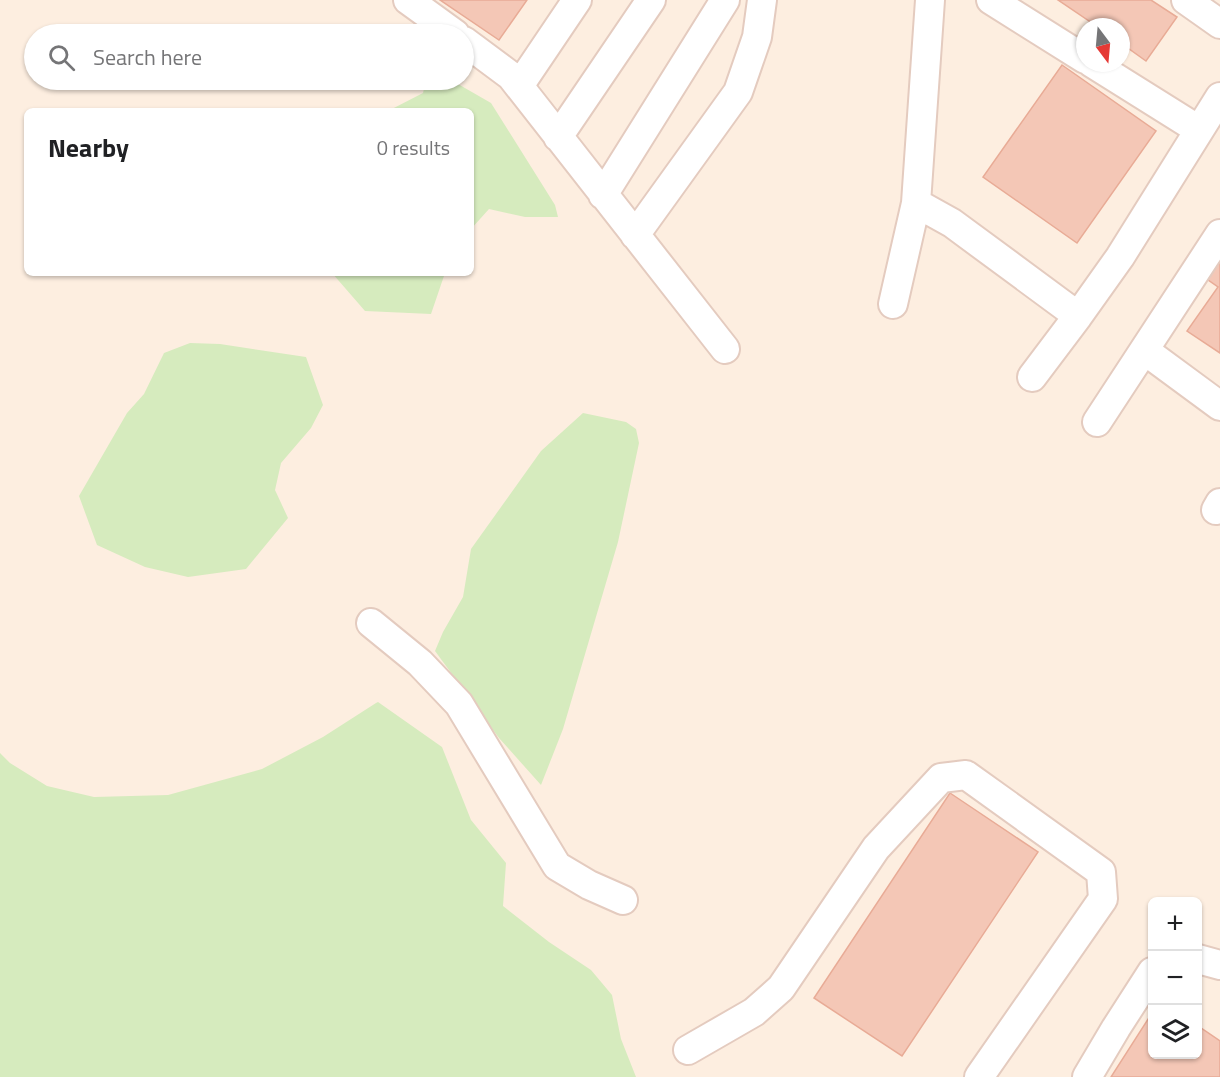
<!DOCTYPE html>
<html lang="en">
<head>
<meta charset="utf-8">
<style>
  body { margin:0; font-family:"Titillium Web",sans-serif; background:#f6f6f6; color:#202124 }
  .controls { position:absolute; right:18px; bottom:18px; display:grid; overflow:hidden; border-radius:9px; box-shadow:0 2px 4px #0004 }
  .controls button { width:54px; height:54px; display:grid; place-items:center; padding:0; border:0; border-bottom:2px solid #e0e0e0; background:#fff; color:#202124; font:30px sans-serif }
  .compass { position:absolute; left:1076px; top:18px; width:54px; height:54px; border-radius:50%; background:#fff; box-shadow:0 2px 4px #0004; rotate:164deg }
  .list { margin:0; padding:0; list-style:none }
  h2 { display:flex; justify-content:space-between; align-items:center; height:78px; margin:0; padding:0 24px; font-size:26px }
  h2 small { font-size:20px; font-weight:400; color:#757577 }
  .icon { flex:none; width:33px; height:33px; fill:none; stroke:currentColor; stroke-width:2; stroke-linecap:round; stroke-linejoin:round }
  .map { position:relative; flex:none; width:1220px; height:1077px; overflow:hidden }
  .search { position:absolute; background:#fff; box-shadow:0 2px 4px #0004; left:24px; top:24px; width:450px; height:66px; display:flex; align-items:center; gap:15px; box-sizing:border-box; padding:0 21px; border-radius:33px; color:#757577; font-size:22px }
  .panel { position:absolute; background:#fff; box-shadow:0 2px 4px #0004; left:24px; top:108px; width:450px; height:168px; border-radius:9px }
  .map>svg:first-child { display:block }
</style>
</head>
<body>
<div class="map">
<svg width="1220" height="1077" viewBox="0 0 1220 1077">
  <rect width="100%" height="100%" fill="#fdeee0"/>
  <path fill="#d6ebbe" d="M426,80h25l40,23 64,102 3,12h-33l-36,-8 -18,20v-118h-83l35,-18z
    M332,273h113l-14,41 -66,-3z
    M190,343l30,1 86,13 17,48 -12,23 -30,35 -6,27 13,28 -42,51 -58,8 -43,-10 -48,-22 -18,-49 48,-83 17,-19 20,-41z
    M583,413l43,9 10,7 3,14 -21,99 -55,187 -22,56 -42,-47 -64,-87 8,-19 20,-35 8,-48 70,-98z
    M378,702l64,45 29,73 35,43 -3,43 46,36 42,28 21,25 9,44 15,38h-636v-324l10,10 37,23 47,11 74,-2 94,-26 61,-32 53,-34z"/>
  <path fill="#f4c7b6" stroke="#e8ab96" stroke-width="1.5" d="M440,0h87l-28,40z
    M1058,0h93l26,17 -31,44 -25,-18v-16h-23z
    M1062,65l94,66 -79,112 -94,-66z
    M1220,248v105l-33,-22 31,-44 -17,-12z
    M950,793l88,59 -136,204 -88,-58z
    M1152,1013v41h46v-28l22,15v36h-109z"/>
  <g fill="none" stroke-linecap="round" stroke-linejoin="round">
    <defs>
      <path id="minor" d="M408,0l47,34
        M991,0l94,59
        M1186,0l34,24
        M464,41l47,35 214,273
        M1092,63l107,67
        M519,86l58,-86
        M558,137l93,-137
        M603,195l122,-195
        M916,203l14,-203
        M635,235l103,-143 19,-55 5,-37
        M893,304l23,-101 36,20 126,93 -46,61
        M1078,316l42,-59 100,-160
        M1144,350l76,56
        M1097,422l123,-188
        M1216,510l4,-7
        M371,623l49,40 39,41 98,162 32,19 34,15
        M1198,959l22,6
        M688,1050l66,-38 27,-24 95,-140 65,-70 25,-3 135,97 2,27 -124,178
        M1087,1077l29,-49 36,-56"/>
    </defs>
    <use href="#minor" stroke="#e4cbbf" stroke-width="32"/>
    <use href="#minor" stroke="#fff" stroke-width="28"/>
  </g>
</svg>
<div class="controls">
<button>+</button>
<button>−</button>
<button><svg class="icon" aria-label="layers" viewBox="0 0 24 24"><path d="M12 4l9 5-9 5-9-5zM3 14l9 5 9-5"/></svg></button>
</div>
<svg class="compass" viewBox="-18 -18 36 36"><path d="M0-13l5 13h-10z" fill="#e53935"/><path d="M0 13l5-13h-10z" fill="#757577"/></svg>
<div class="search"><svg class="icon" aria-label="search" viewBox="0 0 24 24"><circle cx="10" cy="10" r="6"/><path d="M15 15l6 6"/></svg>Search here</div>
<section class="panel">
<h2>Nearby<small>0 results</small></h2>
<ul class="list">
</ul>
</section>
</div>
</body>
</html>
